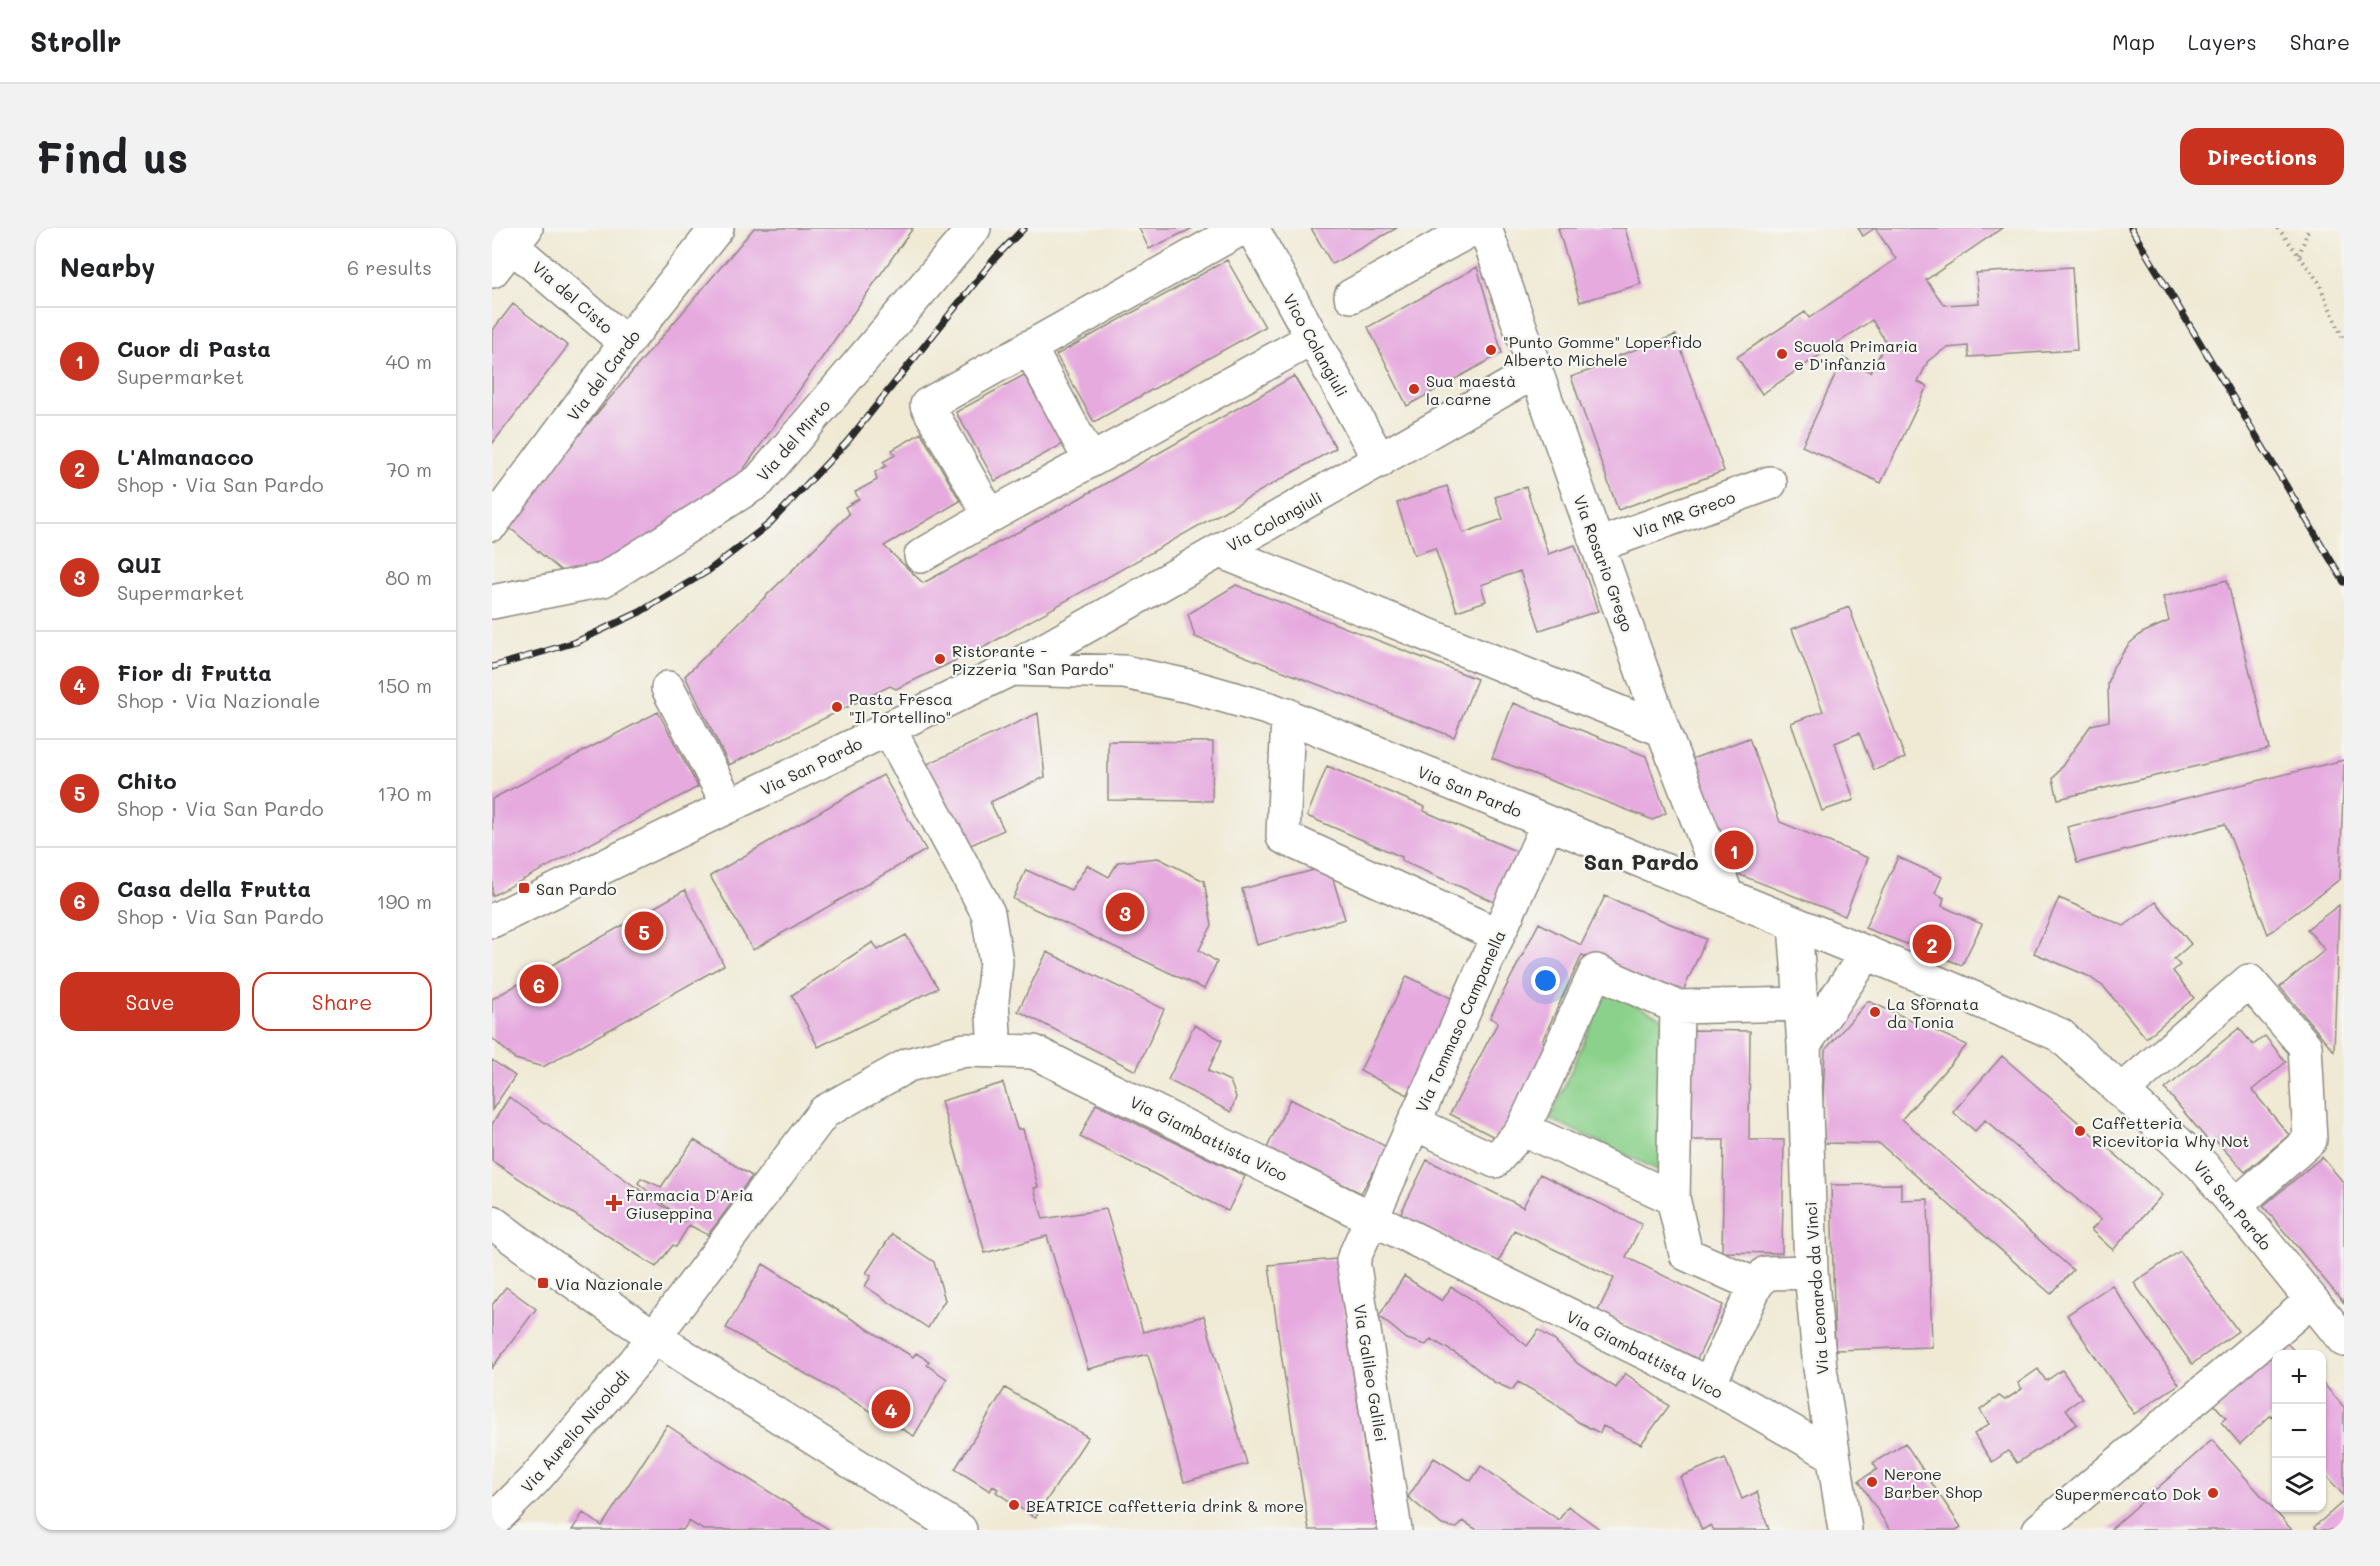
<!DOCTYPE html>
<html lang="en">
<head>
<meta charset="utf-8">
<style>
  body { margin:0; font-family:Mali,sans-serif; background:#f2f2f2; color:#202124 }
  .controls { position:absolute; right:18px; bottom:18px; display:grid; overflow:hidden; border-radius:12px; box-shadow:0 2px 4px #0004 }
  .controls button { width:54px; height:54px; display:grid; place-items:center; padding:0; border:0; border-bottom:2px solid #e0e0e0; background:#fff; color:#202124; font:30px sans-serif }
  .you { position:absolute; left:1054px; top:753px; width:21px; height:21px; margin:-15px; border:4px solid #fff; border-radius:50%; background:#1a73e8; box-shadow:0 0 0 9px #1a73e833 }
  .badge { display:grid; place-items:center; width:39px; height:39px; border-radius:50%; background:#c8321e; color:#fff; font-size:20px; font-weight:700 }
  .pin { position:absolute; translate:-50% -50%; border:3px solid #fff; box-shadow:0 2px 6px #0006 }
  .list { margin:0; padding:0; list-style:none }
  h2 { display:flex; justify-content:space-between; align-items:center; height:78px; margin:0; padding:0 24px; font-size:26px }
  h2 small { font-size:20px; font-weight:400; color:#757577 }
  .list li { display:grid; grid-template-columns:39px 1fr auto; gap:18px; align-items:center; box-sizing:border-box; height:108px; padding:0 24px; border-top:2px solid #e0e0e0 }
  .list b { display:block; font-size:22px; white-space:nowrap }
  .list p { margin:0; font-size:20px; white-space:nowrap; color:#757577 }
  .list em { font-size:20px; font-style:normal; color:#757577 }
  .actions { display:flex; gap:12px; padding:18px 24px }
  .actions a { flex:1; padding:14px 0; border:2px solid #c8321e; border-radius:18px; text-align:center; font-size:21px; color:#c8321e }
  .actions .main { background:#c8321e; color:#fff }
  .icon { flex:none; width:33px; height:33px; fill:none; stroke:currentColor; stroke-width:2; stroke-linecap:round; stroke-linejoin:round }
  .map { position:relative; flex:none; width:1852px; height:1302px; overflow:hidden; border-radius:18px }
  header { display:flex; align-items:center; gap:36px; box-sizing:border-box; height:84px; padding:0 30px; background:#fff; border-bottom:2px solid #e0e0e0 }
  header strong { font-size:28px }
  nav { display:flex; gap:33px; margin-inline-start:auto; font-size:21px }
  .intro { display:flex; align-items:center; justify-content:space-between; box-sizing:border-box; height:144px; padding:0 36px }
  h1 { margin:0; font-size:42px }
  .button { padding:15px 27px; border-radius:18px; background:#c8321e; color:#fff; font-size:21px; font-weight:700 }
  main { display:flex; gap:36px; padding:0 36px }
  aside { flex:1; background:#fff; border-radius:18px; box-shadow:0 2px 4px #0004 }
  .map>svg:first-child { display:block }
</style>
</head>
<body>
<header>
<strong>Strollr</strong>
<nav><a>Map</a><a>Layers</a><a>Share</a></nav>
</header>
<div class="intro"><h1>Find us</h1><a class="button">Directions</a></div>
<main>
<aside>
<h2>Nearby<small>6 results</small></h2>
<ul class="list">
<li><span class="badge">1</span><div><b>Cuor di Pasta</b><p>Supermarket</p></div><em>40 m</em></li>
<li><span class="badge">2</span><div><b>L'Almanacco</b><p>Shop · Via San Pardo</p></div><em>70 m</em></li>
<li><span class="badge">3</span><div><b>QUI</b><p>Supermarket</p></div><em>80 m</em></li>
<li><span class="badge">4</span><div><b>Fior di Frutta</b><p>Shop · Via Nazionale</p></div><em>150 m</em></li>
<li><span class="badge">5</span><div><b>Chito</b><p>Shop · Via San Pardo</p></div><em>170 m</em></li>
<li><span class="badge">6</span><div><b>Casa della Frutta</b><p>Shop · Via San Pardo</p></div><em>190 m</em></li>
</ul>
<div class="actions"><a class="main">Save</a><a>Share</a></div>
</aside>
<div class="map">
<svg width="1852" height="1302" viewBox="0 0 1852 1302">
  <rect width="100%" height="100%" fill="#f6f6f2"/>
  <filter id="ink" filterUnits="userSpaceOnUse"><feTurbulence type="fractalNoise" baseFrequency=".0167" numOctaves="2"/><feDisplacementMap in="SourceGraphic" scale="12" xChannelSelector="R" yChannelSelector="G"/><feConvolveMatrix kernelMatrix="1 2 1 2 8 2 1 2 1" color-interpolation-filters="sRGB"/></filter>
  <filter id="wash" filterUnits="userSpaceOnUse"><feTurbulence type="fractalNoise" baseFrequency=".008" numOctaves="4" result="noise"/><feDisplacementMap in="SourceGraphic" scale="24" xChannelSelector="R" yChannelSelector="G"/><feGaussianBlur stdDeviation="1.35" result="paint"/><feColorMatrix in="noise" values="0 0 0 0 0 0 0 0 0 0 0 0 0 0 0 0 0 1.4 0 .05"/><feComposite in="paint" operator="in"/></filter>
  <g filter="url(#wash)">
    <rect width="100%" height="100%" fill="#f0ead5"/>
    <path fill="#8bd18b" stroke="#5b7e5b" stroke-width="1.5" d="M1114,763l57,27 -1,154 -112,-53z"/>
    <g id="blocks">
      <path fill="#e6aadf" d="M262,0h159l-186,265 -151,90 -72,-60z
        M647,0h54l-44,21z
        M819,0h86l-65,36z
        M1066,0h67l16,56 -61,18z
        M1366,0h144l-76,52 18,25 35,-2 -3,-30 96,-6 5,83 -108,7 -1,-11 -22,2 -18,13 -10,21 9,4 -46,97 -79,-37 41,-88 28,14 15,-30 -14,-22 -110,74 -25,-37 68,-45 4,6 87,-59 -21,-31 -12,8z
        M735,32l38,67 -171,95 -38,-67z
        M985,39l25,86 -95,53 -39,-79z
        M21,76l55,42 -76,98v-113z
        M1184,107l48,136 -106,39 -47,-133 45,-16 -1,-4z
        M532,147l39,69 -68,37 -39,-69z
        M802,148l42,72 -350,198 -90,43 -6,-3 -161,79 -44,-89 164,-162 -4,-7 14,-8 -4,-7 22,-12 -2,-8 11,-6 -3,-4 12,-7 -3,-5 29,-17 39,68 -76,45 39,37 134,-72z
        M955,258l16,47 40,-14 -8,-22 31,-10 22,67 27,-9 23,66 -58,19 -20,-59 -39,14 5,16 -29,10 -22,-63 -21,7 -17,-52z
        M1735,352l42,169 -211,50 -5,-20 38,-54 18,-4 -1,-37 5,-17 16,-23 13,-11 27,-12 -6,-24z
        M744,357l241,94 -23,58 -259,-100 -7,-23z
        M1357,379l56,151 -31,12 -15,-37 -24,10 19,57 -32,11 -31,-88 32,-12 -31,-82z
        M1021,475l133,53 20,57 -13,7 -161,-62z
        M166,484l40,75 -206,109v-97z
        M546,485l7,64 -55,25 14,28 -42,19 -39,-83z
        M1257,510l31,84 88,36 -23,58 -115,-45 -41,-111z
        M616,513l105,1 -1,59 -104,-1z
        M1852,532l-4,119 -72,55 -43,-110 -148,39 -10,-36z
        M835,538l98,41 -1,4 96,42 -21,51 -97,-43v-4l-95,-41z
        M391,547l43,75 -173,100 -43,-74z
        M1406,629l44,20 -7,16 9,5 -2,8 40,18 -20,41 -97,-37z
        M666,630l46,23 8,44 -13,25 18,12 -13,27 -191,-90 13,-29 45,20 16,-25 22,12 9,-15z
        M837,638l16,53 -88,26 -15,-56z
        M193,662l39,75 -181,102 -28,-8 -23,-21v-39z
        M1113,668l101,43 -25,57 -99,-41 -40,86 6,3 -50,95 -48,-25 48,-92 -8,-4 49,-95 42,22z
        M1567,670l65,28 32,-24 35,42 -17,15 6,6 -7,6 21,27 -48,40 -42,-51 -16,-11 -54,-23z
        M1847,677l-5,146 -54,-64 45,-37 -18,-21z
        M414,707l32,53 -120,59 -26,-52 81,-53 5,8z
        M555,724l117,57 -28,62 -118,-60z
        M915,748l48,24 -47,95 -48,-24z
        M1376,773l99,44 -65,74 171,151 -22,24 -171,-150 -59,-1 4,-93z
        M702,797l28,15 -14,31 22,10 6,16 -5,15 -63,-32z
        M1747,800l14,17 12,-9 21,26 -34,28 37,45 -44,37 -31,-33 -5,3 -44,-53z
        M1197,802l61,1 -1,109h35l-2,113 -60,-1 2,-112h-37z
        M1510,828l160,139 -49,55 -22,-20 10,-10 -116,-100 -10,11 -22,-19z
        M0,832l23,16 -23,34z
        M511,855l14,46h6l15,58 -4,1 9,31 63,-10 37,123 61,-16 43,148 -63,18 -36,-128 -60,15 -41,-133 -62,17 -44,-152z
        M17,869l176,125 -47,-39 3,-5 20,9 33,-47 58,36 -44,59 -19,-10 -13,22 -3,-2 -17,22 -164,-106v-37z
        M798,871l97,48 -26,46 -94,-45z
        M604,876l149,72 -17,35 -148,-74z
        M1830,929l22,26v120l-81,-97z
        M935,932l96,47 17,-33 102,50 -16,33 97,48 -26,54 -99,-48 16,-33 -100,-48 -16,33 -98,-48z
        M1409,956v16l27,-1 4,148 -97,3 -4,-165z
        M400,1006l42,28 11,38 -17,28 -63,-42 6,-10 -5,-3z
        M1688,1023l58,80 -46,33 -58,-81z
        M844,1031l41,271h-68l-30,-189 -10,-76z
        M271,1036l150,93 3,-4 13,8 -2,4 20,14 -33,57 -188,-108z
        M912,1048l38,25 9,-14 19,11 57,48 12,-16 16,11 23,23 38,24 9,-15 44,33 -28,38 -38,-18 -3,7 -22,-11 -26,-21 -34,-19 -6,8 -18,-8 -29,-23 -34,-20 -5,6 -19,-6 -28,-23z
        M1620,1057l67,99 -45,30 -67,-99z
        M14,1059l30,22 -44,59v-63z
        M1793,1113l12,13h-21v67l-5,-6 -31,29 -19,-22 5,-4 -14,-16z
        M1546,1141l8,12 16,-11 20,28 -16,11 11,15 -60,39 -9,-12 -16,11 -18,-28 15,-10 -9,-14 19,-14 6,4 17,-11 -4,-6z
        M1830,1154l22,25v89l-22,-25z
        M513,1160l83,49 -53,81 -39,-26 2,-3 -5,-3 -3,5 -35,-22z
        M175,1197l58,39 105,66h-127l-14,-9 -6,9h-111l11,-17 19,13z
        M1720,1212l80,90h-182z
        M1413,1215l56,84 -5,3h-66l-31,-49 18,-12 -4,-6z
        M942,1230l37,23 10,-15 78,54 9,-14 33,24h-124l-14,-9 -6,7 -15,-3 -34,-28z
        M1233,1230l17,41 15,-7 12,38h-56l-2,-5 -9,5 -22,-53z
        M1852,1273v29h-27l-3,-3z"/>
    </g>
  </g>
  <g filter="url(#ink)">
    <use href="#blocks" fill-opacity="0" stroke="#8e8a80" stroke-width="1.5"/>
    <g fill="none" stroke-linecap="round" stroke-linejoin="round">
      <defs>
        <path id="minor" d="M750,0l-315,177 63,111 323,-178
          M760,0l128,233
          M993,0l178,502 64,166
          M0,1l134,114
          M0,43l34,-43
          M859,68l123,-68
          M537,119l61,113
          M0,296l134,-181 91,-115
          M1106,317l172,-62
          M728,323l443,179
          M429,328l69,-40
          M0,374l111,-22 156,-99 215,-253
          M519,441l113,3 69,15 77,22 597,244 193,82 143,131 141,174
          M176,460l61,118
          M796,487l-5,122 215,98
          M397,501l99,184 8,49 -4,38 3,51
          M0,693l519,-252 525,-298
          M1303,696l9,121 63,-92
          M1312,817l7,227 9,96 25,162
          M1630,863l127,-110 56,65 5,94 -75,66
          M922,895l81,38 28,-32 150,69 13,56 70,31
          M1031,901l73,-158 81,36 124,-3
          M1181,970l4,-191
          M0,994c148,113 311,208 468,308
          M1217,1156l47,-99 10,-12 45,-1
          M0,1294l43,-43 100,-117 189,-250 84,-47 57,-15 69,2 675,332 124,71
          M903,1302l-42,-270 195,-437
          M1547,1302l272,-229"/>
      </defs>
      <use href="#minor" stroke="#8e8a80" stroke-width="36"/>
      <path stroke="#8e8a80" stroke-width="4" stroke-dasharray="1.5 4.5" stroke-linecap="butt" d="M1786,0l40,53 26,60
        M1807,27l10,-27"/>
      <use href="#minor" stroke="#fff" stroke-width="33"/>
      <defs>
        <path id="rail" d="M1639,0l213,354
          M0,439l84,-25 64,-30 68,-41 61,-47 78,-82 148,-184 29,-30"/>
      </defs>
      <use href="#rail" stroke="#2b2b2b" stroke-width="7"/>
      <use href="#rail" stroke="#f6f6f2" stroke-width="4.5" stroke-dasharray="14" stroke-linecap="butt"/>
    </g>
  </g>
  <g fill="#c8321e" stroke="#f6f6f2" stroke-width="2">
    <circle cx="999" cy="122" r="6"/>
    <circle cx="1290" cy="126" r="6"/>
    <circle cx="922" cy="161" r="6"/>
    <circle cx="448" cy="431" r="6"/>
    <circle cx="345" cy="479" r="6"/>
    <rect x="26" y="654" width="12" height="12" rx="3"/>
    <circle cx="1383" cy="784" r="6"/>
    <circle cx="1588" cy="903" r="6"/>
    <path d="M119 966h6v6h6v6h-6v6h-6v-6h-6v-6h6z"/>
    <rect x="45" y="1049" width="12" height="12" rx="3"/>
    <circle cx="1380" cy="1254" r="6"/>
    <circle cx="1721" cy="1265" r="6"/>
    <circle cx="522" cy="1277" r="6"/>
  </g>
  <g text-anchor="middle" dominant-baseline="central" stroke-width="4.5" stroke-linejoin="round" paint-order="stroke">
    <g font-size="16" fill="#2b2b2b" stroke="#f6f6f2">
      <text transform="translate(81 69) rotate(41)">Via del Cisto</text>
      <text transform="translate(824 117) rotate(61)">Vico Colangiuli</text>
      <text transform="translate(111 147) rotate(-53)">Via del Cardo</text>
      <text transform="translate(301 212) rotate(-49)">Via del Mirto</text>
      <text transform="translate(1192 286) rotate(-20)">Via MR Greco</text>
      <text transform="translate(782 293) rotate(-29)">Via Colangiuli</text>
      <text transform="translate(1112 335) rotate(70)">Via Rosario Grego</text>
      <text transform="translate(319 538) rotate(-26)">Via San Pardo</text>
      <text transform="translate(978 563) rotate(22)">Via San Pardo</text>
      <text transform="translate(968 793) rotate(-66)">Via Tommaso Campanella</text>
      <text transform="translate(717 910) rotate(26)">Via Giambattista Vico</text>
      <text transform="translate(1741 977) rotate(50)">Via San Pardo</text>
      <text transform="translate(1324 1060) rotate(-94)">Via Leonardo da Vinci</text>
      <text transform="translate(1153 1126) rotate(27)">Via Giambattista Vico</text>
      <text transform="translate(879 1145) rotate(81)">Via Galileo Galilei</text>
      <text transform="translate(83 1203) rotate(-49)">Via Aurelio Nicolodi</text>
    </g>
    <g font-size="16" fill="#2b2b2b" stroke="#f6f6f2" text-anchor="start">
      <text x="1011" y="113">"Punto Gomme" Loperfido<tspan x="1011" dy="18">Alberto Michele</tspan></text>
      <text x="1302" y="117">Scuola Primaria<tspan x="1302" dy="18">e D'infanzia</tspan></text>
      <text x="934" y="152">Sua maestà<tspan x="934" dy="18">la carne</tspan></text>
      <text x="460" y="422">Ristorante -<tspan x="460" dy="18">Pizzeria "San Pardo"</tspan></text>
      <text x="357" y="470">Pasta Fresca<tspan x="357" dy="18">"Il Tortellino"</tspan></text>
      <text x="44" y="660">San Pardo</text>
      <text x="1395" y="775">La Sfornata<tspan x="1395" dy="18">da Tonia</tspan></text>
      <text x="1600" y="894">Caffetteria<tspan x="1600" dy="18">Ricevitoria Why Not</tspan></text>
      <text x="134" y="966">Farmacia D'Aria<tspan x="134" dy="18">Giuseppina</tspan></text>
      <text x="63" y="1055">Via Nazionale</text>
      <text x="1392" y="1245">Nerone<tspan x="1392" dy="18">Barber Shop</tspan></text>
      <text x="1709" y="1265" text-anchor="end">Supermercato Dok</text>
      <text x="534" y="1277">BEATRICE caffetteria drink &amp; more</text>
    </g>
    <g font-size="22" font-weight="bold" fill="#2b2b2b" stroke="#f6f6f2">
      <text x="1149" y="633">San Pardo</text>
    </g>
  </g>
</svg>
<div class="controls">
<button>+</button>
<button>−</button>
<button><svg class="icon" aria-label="layers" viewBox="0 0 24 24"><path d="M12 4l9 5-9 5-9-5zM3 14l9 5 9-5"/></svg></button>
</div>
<div class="you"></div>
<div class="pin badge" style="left:1242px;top:622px">1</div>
<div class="pin badge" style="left:1440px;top:716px">2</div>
<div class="pin badge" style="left:633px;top:684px">3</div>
<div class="pin badge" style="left:399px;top:1181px">4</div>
<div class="pin badge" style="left:152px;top:703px">5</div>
<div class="pin badge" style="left:47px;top:756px">6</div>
</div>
</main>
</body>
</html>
